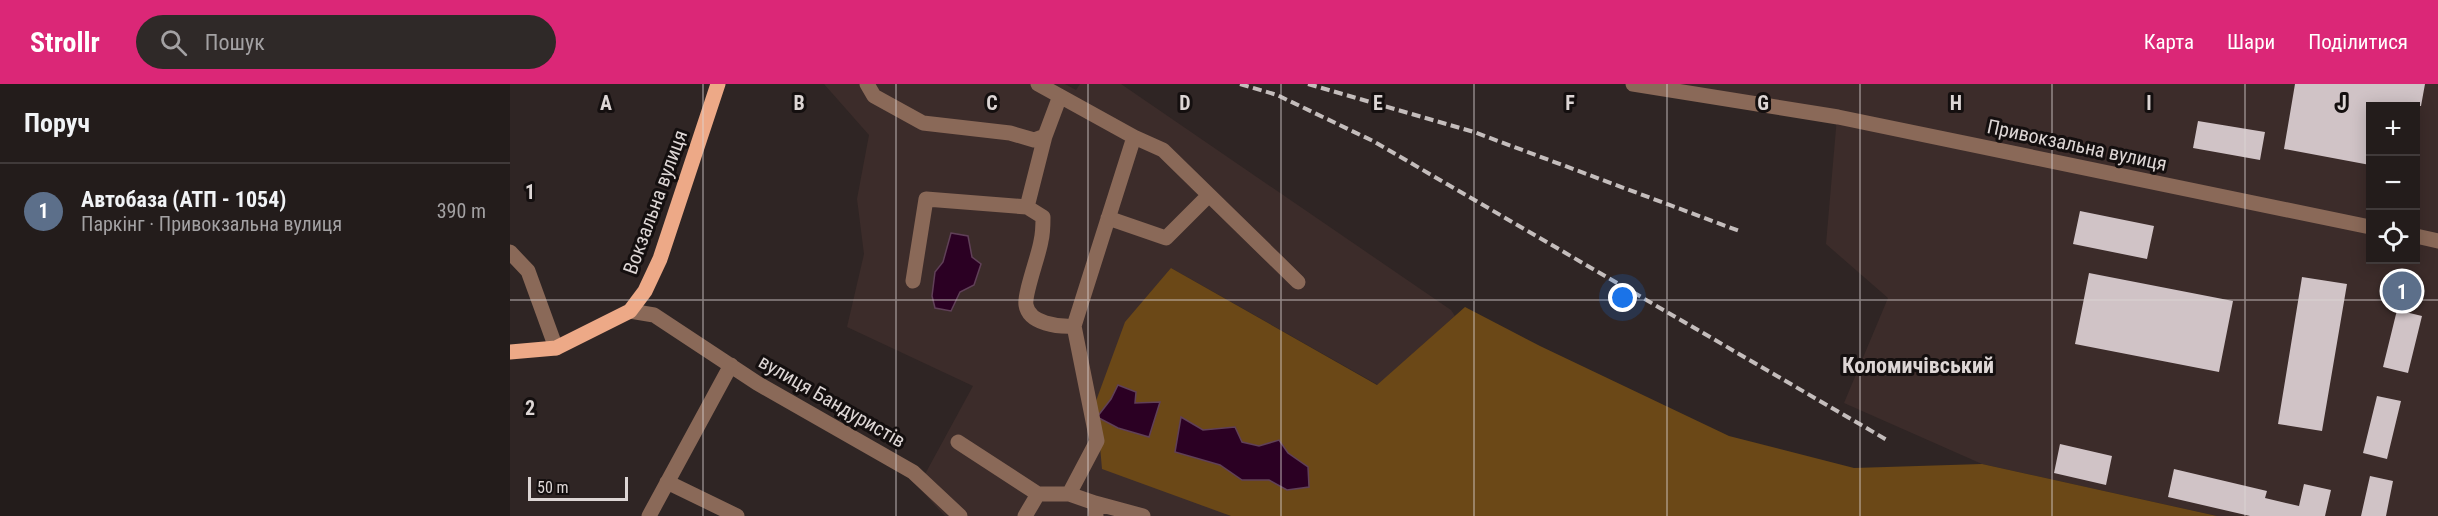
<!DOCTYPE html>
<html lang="uk">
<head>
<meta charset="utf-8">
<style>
  body { margin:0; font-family:"Roboto Condensed",sans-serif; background:#2f2928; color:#f1f3f6 }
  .controls { position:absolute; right:18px; top:18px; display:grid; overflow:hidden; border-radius:0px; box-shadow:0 3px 15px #0003 }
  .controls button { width:54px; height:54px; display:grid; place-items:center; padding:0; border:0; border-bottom:2px solid #403a3a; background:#231c1b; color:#f1f3f6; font:30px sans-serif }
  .scale { position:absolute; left:18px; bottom:15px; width:100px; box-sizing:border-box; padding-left:6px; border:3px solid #ddd6d5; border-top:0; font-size:16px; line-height:21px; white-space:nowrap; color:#ddd6d5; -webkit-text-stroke:4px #140f0f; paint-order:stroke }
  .you { position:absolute; left:1113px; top:214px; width:21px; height:21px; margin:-15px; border:4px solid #fff; border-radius:50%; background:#1a73e8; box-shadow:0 0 0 9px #1a73e833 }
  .badge { display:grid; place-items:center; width:39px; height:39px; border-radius:50%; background:#db2777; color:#fff; font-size:20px; font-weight:700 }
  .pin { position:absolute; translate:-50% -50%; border:3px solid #fff; box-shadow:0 2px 6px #0006 }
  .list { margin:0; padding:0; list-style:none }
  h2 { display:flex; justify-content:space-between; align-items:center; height:78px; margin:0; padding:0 24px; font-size:26px }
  h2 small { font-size:20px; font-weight:400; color:#a3a1a3 }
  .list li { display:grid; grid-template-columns:39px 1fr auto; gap:18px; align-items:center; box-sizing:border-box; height:96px; padding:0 24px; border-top:2px solid #403a3a }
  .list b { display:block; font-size:22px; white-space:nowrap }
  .list p { margin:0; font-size:20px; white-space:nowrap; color:#a3a1a3 }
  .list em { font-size:20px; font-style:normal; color:#a3a1a3 }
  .icon { flex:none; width:33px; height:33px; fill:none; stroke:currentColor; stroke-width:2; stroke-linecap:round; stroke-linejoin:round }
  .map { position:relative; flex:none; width:1928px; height:432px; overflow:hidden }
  header { display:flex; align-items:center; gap:36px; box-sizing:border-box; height:84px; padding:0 30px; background:#db2777; color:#fff }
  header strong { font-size:28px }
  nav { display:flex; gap:33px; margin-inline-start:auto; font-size:21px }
  .search { width:420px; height:54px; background:#2f2928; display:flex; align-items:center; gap:15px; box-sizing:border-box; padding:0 21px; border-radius:33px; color:#a3a1a3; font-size:22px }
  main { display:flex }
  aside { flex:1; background:#231c1b }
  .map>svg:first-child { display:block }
</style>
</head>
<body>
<header>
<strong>Strollr</strong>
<div class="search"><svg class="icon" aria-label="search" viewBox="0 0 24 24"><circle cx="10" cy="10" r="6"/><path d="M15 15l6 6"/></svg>Пошук</div>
<nav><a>Карта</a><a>Шари</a><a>Поділитися</a></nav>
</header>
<main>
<aside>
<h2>Поруч<small></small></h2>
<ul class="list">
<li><span class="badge" style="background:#5c6f8a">1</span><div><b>Автобаза (АТП - 1054)</b><p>Паркінг · Привокзальна вулиця</p></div><em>390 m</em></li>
</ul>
</aside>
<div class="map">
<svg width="1928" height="432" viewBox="0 0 1928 432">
  <rect width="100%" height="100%" fill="#2f2524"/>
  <path fill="#3c2c2a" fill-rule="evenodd" d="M314,0h241l11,6 4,-6h41l330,226 4,6 -77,69 -207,-117 55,246 5,2h-286l-27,-29 55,-101 -126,-59 17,-73 -7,-55 12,-64z
    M1123,0h805v432h-221l-235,-52 -138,-61 44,-105 -62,-54 11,-127zM1860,22h46v154h-46z"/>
  <path fill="#6b4817" d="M661,184l206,117 88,-78 75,39 189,90 125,32 128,-4 235,52h-986l-129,-47 -6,-68 29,-79z"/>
  <path fill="#2b0023" stroke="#604058" stroke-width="1.5" d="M441,149l17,3 4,21 9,7 -7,21 -14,7 -9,19 -16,-3 -3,-12 3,-24 8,-10z
    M608,301l18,7 -1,11 25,-1 -11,35 -31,-9 -21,-11 14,-18z
    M671,333l22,13 32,-3 7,15 17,4 20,-6 9,13 20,14 1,20 -22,3 -18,-10h-27l-22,-15 -45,-13z"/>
  <path fill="#d0c3c6" d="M1785,0h130l-4,22h-51v59l-86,-16z
    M1688,37l67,11 -5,28 -67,-12z
    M1570,127l74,15 -7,33 -74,-15z
    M1579,189l144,28 -14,71 -144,-28z
    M1792,193l45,7 -25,147 -44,-7z
    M1887,226l25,6 -14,57 -25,-6z
    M1867,312l24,5 -14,58 -24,-6z
    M1550,360l52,12 -6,29 -52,-12z
    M1664,385l93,22 -2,7 34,8 5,-22 27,6 -6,26h-75l-82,-19z
    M1860,392l23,5 -7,35h-25z"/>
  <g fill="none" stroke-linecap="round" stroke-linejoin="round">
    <path stroke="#8a6958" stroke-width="15" d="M357,0l7,12 49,27 87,10 24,7 11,-4 15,-40
      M528,0l96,53 29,13 135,132
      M1123,0l205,33 532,110
      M517,123l18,-71
      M598,134l58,20 43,-43
      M1906,152l22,5
      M0,168l18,19 28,77
      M403,197l13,-82 101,8 16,10c0,8 0,16 -2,24 -2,14 -17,53 -15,64 3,19 33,22 48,21
      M120,227l24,4 103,68 156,89 47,44
      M448,358l80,52h31l26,9 1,13
      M157,398l70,34
      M559,410l28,-53 -23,-115 60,-189
      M585,419l48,13
      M139,432l82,-151
      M515,432l13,-22"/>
    <path stroke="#eda987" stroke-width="15" d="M0,268l46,-4 74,-37 15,-20 15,-32 58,-175"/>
    <path stroke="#c4bdbc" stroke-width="4" stroke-dasharray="9 4.5" stroke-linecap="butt" d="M730,0l37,11 96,46 514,299
      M798,0l166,48 268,100"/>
  </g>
  <path fill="none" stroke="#ddd6d5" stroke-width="1.5" stroke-opacity="0.55" d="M193,0v432M386,0v432M578,0v432M771,0v432M964,0v432M1157,0v432M1350,0v432M1542,0v432M1735,0v432M0,216h1928"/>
  <g text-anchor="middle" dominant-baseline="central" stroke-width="6" stroke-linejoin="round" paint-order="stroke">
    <g font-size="20" fill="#ddd6d5" stroke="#140f0f">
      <text transform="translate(1567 61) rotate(12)">Привокзальна вулиця</text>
      <text transform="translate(145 118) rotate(-70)">Вокзальна вулиця</text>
      <text transform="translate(322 317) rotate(30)">вулиця Бандуристів</text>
    </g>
    <g font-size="22" font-weight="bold" fill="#ddd6d5" stroke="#140f0f">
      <text x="1408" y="281">Коломичівський</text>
    </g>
  </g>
  <g font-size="20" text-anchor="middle" font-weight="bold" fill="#ddd6d5" stroke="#140f0f" stroke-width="6" stroke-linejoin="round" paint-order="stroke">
    <text x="96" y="26">A</text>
    <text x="289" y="26">B</text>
    <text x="482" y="26">C</text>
    <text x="675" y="26">D</text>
    <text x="868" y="26">E</text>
    <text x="1060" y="26">F</text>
    <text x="1253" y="26">G</text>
    <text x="1446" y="26">H</text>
    <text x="1639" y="26">I</text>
    <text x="1832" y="26">J</text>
    <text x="20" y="115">1</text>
    <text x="20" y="331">2</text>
  </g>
</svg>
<div class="controls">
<button>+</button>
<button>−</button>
<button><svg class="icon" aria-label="locate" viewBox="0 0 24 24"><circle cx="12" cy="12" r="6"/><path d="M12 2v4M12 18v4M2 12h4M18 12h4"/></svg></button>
</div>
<div class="scale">50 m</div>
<div class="you"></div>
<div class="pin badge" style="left:1892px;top:207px;background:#5c6f8a">1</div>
</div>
</main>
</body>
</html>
